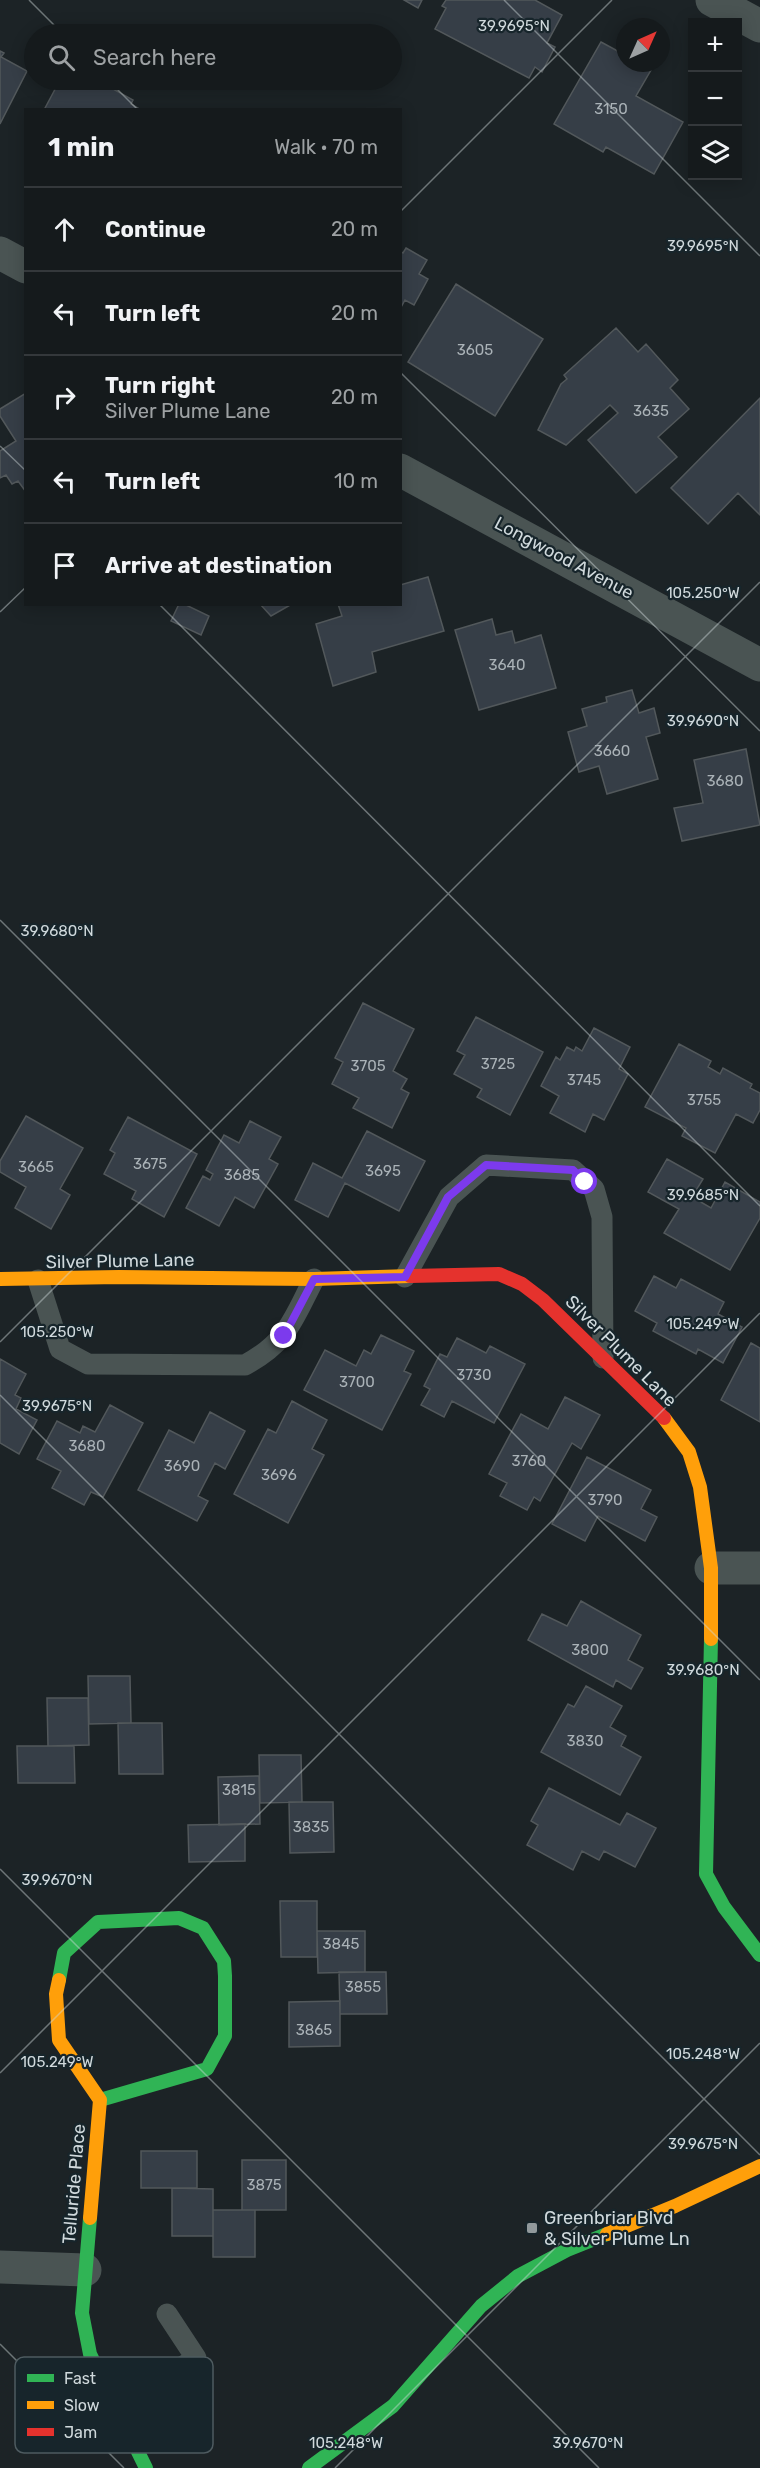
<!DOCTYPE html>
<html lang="en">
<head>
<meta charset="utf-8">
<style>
  body { margin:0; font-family:Rubik,sans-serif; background:#222729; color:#f1f3f6 }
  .controls { position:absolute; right:18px; top:18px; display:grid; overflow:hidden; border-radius:0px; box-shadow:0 3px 15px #0003 }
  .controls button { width:54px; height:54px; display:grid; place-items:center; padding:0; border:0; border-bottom:2px solid #34383b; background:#151a1c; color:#f1f3f6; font:30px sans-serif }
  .compass { position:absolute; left:616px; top:18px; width:54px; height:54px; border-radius:50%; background:#151a1c; box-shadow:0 3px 15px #0003; rotate:45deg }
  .stop { position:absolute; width:18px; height:18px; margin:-14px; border:4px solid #7c3aed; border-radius:50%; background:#fff }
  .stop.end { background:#7c3aed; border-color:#fff; box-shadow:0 2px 6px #0008 }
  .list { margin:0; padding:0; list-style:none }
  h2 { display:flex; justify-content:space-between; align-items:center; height:78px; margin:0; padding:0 24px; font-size:26px }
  h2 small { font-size:20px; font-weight:400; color:#9da1a3 }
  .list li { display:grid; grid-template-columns:39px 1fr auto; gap:18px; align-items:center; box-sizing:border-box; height:84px; padding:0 24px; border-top:2px solid #34383b }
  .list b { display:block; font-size:22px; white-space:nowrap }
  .list p { margin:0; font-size:20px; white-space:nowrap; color:#9da1a3 }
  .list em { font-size:20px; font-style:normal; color:#9da1a3 }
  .icon { flex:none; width:33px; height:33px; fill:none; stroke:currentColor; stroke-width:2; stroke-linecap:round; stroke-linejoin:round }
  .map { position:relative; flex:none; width:760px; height:2468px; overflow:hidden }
  .search { position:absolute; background:#151a1c; box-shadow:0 3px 15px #0003; left:24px; top:24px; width:378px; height:66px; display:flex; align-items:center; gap:15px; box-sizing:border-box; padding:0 21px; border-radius:33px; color:#9da1a3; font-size:22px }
  .panel { position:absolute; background:#151a1c; box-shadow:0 3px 15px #0003; left:24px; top:108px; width:378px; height:498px; border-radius:0px }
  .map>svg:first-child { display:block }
</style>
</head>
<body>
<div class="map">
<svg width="760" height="2468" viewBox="0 0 760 2468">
  <rect width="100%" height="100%" fill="#1c2326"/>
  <path fill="#363e47" stroke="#52585b" stroke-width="1.5" d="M404,0h18l-4,8z
    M446,0h89l27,15 -15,28 8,4 -13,25 -7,-5 -6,11 -94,-49 11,-21 -4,-2z
    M601,42l24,13v8h13l13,7 -15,26 47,26 -29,52 -48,-27 -3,5 -49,-28z
    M0,51l4,2 -3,4 26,14 -27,53z
    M60,80h14l18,9 5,-9 36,20 -2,4 10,6h-97z
    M406,248l21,12 -8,14 9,5 -14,26 -9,-5 -5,9v-58l3,2z
    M456,284l87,55 -48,77 -87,-54z
    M616,328l22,24 8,-8 32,36 -8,8 19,21 -31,28 19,20 -41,36 -48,-53 30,-27 -8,-8 -44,40 -28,-15 23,-46 6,-5 -3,-4z
    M26,393v99l-8,-11 -6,3 -6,-9 -6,3v-27l16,-10 -16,-25v-7z
    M760,398v117l-22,-22 -30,31 -37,-36z
    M428,577l16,54 -72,21 4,20 -43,14 -17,-62 26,-8 -4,-12h62v-19z
    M179,604h5l25,12 -8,19 -30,-14z
    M260,604h32l-21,12z
    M492,619l4,16 16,-4 3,12 26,-8 15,53 -77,22 -24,-80z
    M632,690l7,23 15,-5 6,25 -14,4 12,42 -51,15 -8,-28 -20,6 -11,-40 19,-6 -5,-17 25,-7 -1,-5z
    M746,749l14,76 -78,16 -8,-33 29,-5 -9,-43z
    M363,1003l51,26 -21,42 14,8 -6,10 8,4 -17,35 -39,-20 6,-10 -27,-14 11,-22 -8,-4z
    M476,1017l67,35 -33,63 -33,-18 5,-8 -28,-15 11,-19 -8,-4z
    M594,1028l36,19 -11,22 9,5 -24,46 -11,-6 -8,18 -35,-19 9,-17 -18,-10 15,-29 4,3 7,-13 7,4 2,-4 6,4z
    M679,1044l32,17 -3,6 12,7 3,-6 29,16 -2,4 10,5v17l-7,13 -17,-9 -21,39 -33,-17 4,-8 -41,-21z
    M26,1116l57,32 -23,41 10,6 -19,34 -36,-21 11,-21 -26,-15v-11z
    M128,1117l69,37 -33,63 -32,-18 4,-8 -32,-17 11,-21 -5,-3z
    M250,1121l31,16 -12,22 9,5 -24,44 -19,-11 -16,29 -33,-18 17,-32 7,4 3,-6 -7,-4 18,-35 15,8z
    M367,1131l58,30 -26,50 -54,-28 -17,34 -33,-17 18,-37 29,15z
    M667,1159l36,20 -11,18 19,11 14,-26 35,20v16l-30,52 -66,-37 15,-24 -31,-17z
    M654,1276l22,12 5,-9 43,23 -6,12 24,13 -19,36 -25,-14 -2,5 -43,-23 4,-8 -22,-12z
    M381,1335l33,16 -10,20 7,3 -29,56 -78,-40 21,-40 31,16 8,-16 7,4z
    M457,1338l29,15 4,-7 35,18 -31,59 -42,-22 -8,16 -23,-12 9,-16 -6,-3 16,-32 7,3z
    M751,1343l9,5v74l-39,-22z
    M0,1359l26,15 -11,21 6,3 -5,11 21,11 -18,34 -19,-11z
    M565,1397l35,18 -19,34 -9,-6 -32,58 -6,-4 -7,13 -27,-14 7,-13 -18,-9 32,-60 27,15z
    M292,1401l35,19 -15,29 12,6 -36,68 -54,-29 34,-65 8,4z
    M110,1405l33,18 -40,74 -12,-5 -7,13 -32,-17 9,-17 -24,-12 20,-38 23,12 3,-7 12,6z
    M210,1412l35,19 -20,38 -10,-6 -17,33 10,5 -11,20 -59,-31 31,-60 25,13z
    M587,1457l64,33 -10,19 16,8 -12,24 -47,-25 -13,25 -33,-17z
    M581,1601l60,34 -13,25 15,8 -12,21 -15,-9 -3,7 -85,-47 14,-26 25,12z
    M88,1676h42l1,47 -42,1z
    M586,1686l36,20 -12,21 16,9 -5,10 20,11 -21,38 -79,-43 27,-48 6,3z
    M47,1698h41l1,47 -41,1z
    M118,1723h44l1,51h-44z
    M17,1746h57l1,37h-57z
    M259,1755h42l1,47 -42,1z
    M259,1776l1,48 -41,1 -1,-48z
    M549,1788l71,37 7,-12 29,15 -21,39 -31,-16 -5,9 -17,-9 -9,19 -46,-25 11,-20 -7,-4z
    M289,1802h44l1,50 -44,1z
    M245,1824v37l-56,1 -1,-37z
    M280,1901h37v56h-36z
    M317,1931h48v41l-47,1z
    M339,1972h47l1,42h-47z
    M340,2001v45l-51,1v-45z
    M141,2151h56v37h-56z
    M242,2160h44v50h-44z
    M172,2188l41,1v47h-41z
    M213,2210h42v47h-42z"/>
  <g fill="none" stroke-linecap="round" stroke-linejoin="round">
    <path stroke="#4a5453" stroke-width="21" d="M405,1277l44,-80 37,-32 87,5 21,19 8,28 1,141
      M38,1280l22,69 28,15 157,1c43,-23 48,-46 69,-86
      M117,2408l79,-50 -29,-44"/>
    <path stroke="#4a5453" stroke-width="33" d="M712,0l48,26
      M0,253l26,14
      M400,470l360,195
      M711,1568h49
      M0,2267l85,3"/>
    <path stroke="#30b455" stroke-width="14" d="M711,1639l-5,235 18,33 36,48
      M59,1980l5,-27 34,-31 81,-4 24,10 21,33 1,15v60l-18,33 -107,31
      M90,2218l-8,95 8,41 56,114
      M309,2468l84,-62 88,-100 37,-30 49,-26 40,-16"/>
    <path stroke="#ff9f0a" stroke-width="14" d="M0,1279l119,-2 195,2 96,-3
      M664,1418l25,34 11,35 11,81v71
      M59,1980l-3,14 3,46 41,60 -10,118
      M607,2234l68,-28 85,-40"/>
    <path stroke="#e5322d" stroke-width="14" d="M410,1276l89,-2 23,10 21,16 121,118"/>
  </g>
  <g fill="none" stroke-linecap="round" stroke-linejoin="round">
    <path stroke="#7c3aed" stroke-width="8" d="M284,1336l30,-57 91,-2 43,-80 38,-32 87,5 12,12"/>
  </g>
  <path fill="none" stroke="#d0d9dc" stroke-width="1.5" stroke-opacity="0.45" d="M29,0l34,34M504,0l256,256M108,80l30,30M400,212l212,-212M400,372l360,359M0,446l26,25M159,604l601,602M0,612l26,-25M0,920l760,760M0,1342l760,-760M0,1395l760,760M0,1869l599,599M0,2073l760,-760M0,2344l124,124M335,2468l425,-425"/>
  <rect fill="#91999c" stroke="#17252b" stroke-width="2" x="526" y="2222" width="12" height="12" rx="3"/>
  <g text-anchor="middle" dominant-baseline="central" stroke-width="4.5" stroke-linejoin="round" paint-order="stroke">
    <g font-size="15" fill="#aab2b7">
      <text x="611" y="109">3150</text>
      <text x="475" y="350">3605</text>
      <text x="651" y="411">3635</text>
      <text x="507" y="665">3640</text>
      <text x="612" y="751">3660</text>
      <text x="725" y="781">3680</text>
      <text x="498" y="1064">3725</text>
      <text x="368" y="1066">3705</text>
      <text x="584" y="1080">3745</text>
      <text x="704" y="1100">3755</text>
      <text x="150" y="1164">3675</text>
      <text x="36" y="1167">3665</text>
      <text x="383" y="1171">3695</text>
      <text x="242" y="1175">3685</text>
      <text x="474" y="1375">3730</text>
      <text x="357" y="1382">3700</text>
      <text x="87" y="1446">3680</text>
      <text x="529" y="1461">3760</text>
      <text x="182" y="1466">3690</text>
      <text x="279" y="1475">3696</text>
      <text x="605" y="1500">3790</text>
      <text x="590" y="1650">3800</text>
      <text x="585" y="1741">3830</text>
      <text x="239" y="1790">3815</text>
      <text x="311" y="1827">3835</text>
      <text x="341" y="1944">3845</text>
      <text x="363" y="1987">3855</text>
      <text x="314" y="2030">3865</text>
      <text x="264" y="2185">3875</text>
    </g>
    <g font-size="18" fill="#d0d9dc" stroke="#17252b">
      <text transform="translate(564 558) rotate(28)">Longwood Avenue</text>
      <text transform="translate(120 1261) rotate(-1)">Silver Plume Lane</text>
      <text transform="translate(621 1351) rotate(45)">Silver Plume Lane</text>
      <text transform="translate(74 2184) rotate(-85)">Telluride Place</text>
    </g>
    <g font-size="18" fill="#d0d9dc" stroke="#17252b" text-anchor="start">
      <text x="544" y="2218">Greenbriar Blvd<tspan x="544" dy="21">&amp; Silver Plume Ln</tspan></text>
    </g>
  </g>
  <rect x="15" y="2357" width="198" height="96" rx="9" fill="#17252b" stroke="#4e5b60" stroke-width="1.5"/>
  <rect x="27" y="2374" width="27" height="8" fill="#30b455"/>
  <rect x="27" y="2401" width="27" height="8" fill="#ff9f0a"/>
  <rect x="27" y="2428" width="27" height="8" fill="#e5322d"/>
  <g font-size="16" fill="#d0d9dc">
    <text x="64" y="2384">Fast</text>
    <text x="64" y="2411">Slow</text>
    <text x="64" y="2438">Jam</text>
  </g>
  <g font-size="15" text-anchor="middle" fill="#d0d9dc" stroke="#17252b" stroke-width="4.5" stroke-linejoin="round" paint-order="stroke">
    <text x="514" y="31">39.9695°N</text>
    <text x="703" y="251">39.9695°N</text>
    <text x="703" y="598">105.250°W</text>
    <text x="703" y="726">39.9690°N</text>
    <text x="57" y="936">39.9680°N</text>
    <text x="703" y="1200">39.9685°N</text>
    <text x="703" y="1329">105.249°W</text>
    <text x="57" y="1337">105.250°W</text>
    <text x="57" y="1411">39.9675°N</text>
    <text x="703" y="1675">39.9680°N</text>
    <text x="57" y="1885">39.9670°N</text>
    <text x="703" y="2059">105.248°W</text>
    <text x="57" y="2067">105.249°W</text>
    <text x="703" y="2149">39.9675°N</text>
    <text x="346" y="2448">105.248°W</text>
    <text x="588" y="2448">39.9670°N</text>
  </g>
</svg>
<div class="controls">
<button>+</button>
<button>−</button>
<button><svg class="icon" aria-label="layers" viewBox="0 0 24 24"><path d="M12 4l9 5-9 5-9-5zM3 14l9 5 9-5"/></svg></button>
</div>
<svg class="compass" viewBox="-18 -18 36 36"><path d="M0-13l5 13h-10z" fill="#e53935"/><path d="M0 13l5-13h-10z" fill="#9da1a3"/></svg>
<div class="stop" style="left:585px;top:1182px"></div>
<div class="stop end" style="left:284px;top:1336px"></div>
<div class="search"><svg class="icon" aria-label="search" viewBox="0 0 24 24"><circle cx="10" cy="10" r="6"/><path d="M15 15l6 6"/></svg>Search here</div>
<section class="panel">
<h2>1 min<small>Walk · 70 m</small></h2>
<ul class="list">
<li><svg class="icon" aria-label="ahead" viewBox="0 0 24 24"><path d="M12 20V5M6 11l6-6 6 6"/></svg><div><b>Continue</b></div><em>20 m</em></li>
<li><svg class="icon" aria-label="left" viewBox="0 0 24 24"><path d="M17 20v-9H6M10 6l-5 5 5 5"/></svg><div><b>Turn left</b></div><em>20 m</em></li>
<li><svg class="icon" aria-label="right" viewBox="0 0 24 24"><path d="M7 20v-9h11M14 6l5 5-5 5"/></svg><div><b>Turn right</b><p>Silver Plume Lane</p></div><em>20 m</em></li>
<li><svg class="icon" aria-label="left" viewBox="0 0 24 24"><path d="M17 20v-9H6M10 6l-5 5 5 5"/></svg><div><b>Turn left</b></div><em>10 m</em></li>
<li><svg class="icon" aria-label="arrive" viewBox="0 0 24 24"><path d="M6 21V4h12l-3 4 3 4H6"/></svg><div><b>Arrive at destination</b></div></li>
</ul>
</section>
</div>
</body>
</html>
